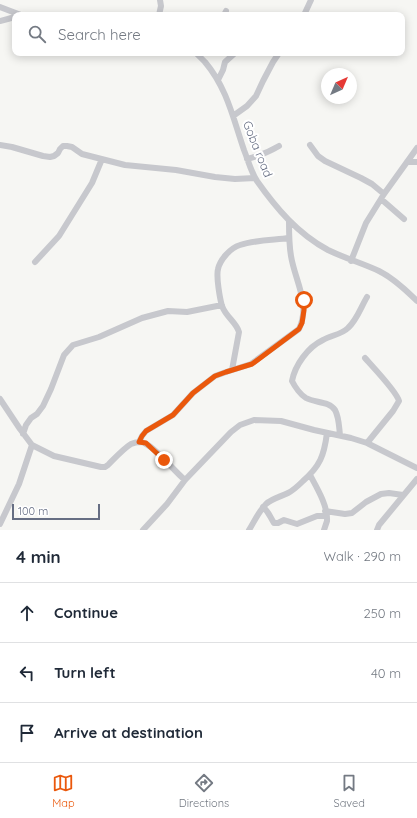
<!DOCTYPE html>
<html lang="en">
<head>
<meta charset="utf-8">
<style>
  body { margin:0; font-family:Quicksand,sans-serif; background:#f2f2f3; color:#1f2937 }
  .compass { position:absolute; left:321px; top:68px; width:36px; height:36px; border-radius:50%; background:#fff; box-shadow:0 2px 10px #0003; rotate:44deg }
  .scale { position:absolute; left:12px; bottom:10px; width:88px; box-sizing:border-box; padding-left:4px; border:2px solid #666e83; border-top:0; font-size:11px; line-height:14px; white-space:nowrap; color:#666e83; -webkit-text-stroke:3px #fff; paint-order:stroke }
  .stop { position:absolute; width:12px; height:12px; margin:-9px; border:3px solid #ea580c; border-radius:50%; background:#fff }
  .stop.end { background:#ea580c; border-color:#fff; box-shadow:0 1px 4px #0008 }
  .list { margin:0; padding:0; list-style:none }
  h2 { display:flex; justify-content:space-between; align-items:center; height:52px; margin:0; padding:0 16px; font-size:17px }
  h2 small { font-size:13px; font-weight:400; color:#747a83 }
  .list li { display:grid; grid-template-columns:26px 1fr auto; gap:12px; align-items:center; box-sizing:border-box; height:60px; padding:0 16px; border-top:1px solid #e0e1e3 }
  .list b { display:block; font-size:15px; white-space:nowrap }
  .list em { font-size:13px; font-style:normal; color:#747a83 }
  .icon { flex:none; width:22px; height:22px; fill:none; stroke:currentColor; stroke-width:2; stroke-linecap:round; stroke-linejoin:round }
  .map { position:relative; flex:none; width:417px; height:530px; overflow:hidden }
  .search { position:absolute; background:#fff; box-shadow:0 2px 10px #0003; left:12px; right:12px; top:12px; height:44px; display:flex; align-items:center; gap:10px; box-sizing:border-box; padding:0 14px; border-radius:8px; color:#747a83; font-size:15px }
  .sheet { height:232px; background:#fff }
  nav { display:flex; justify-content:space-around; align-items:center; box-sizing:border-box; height:56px; border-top:1px solid #e0e1e3; background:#fff; font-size:11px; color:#747a83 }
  nav a { display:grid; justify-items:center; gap:2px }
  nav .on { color:#ea580c }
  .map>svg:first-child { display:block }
</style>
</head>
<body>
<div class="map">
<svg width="417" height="530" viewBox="0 0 417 530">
  <rect width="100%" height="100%" fill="#f6f6f3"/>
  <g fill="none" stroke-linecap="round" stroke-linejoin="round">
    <path stroke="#c7c8cd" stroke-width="6" d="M0,7l21,8
      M159,15l2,-9 -1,-6
      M224,15l2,-4
      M304,15l7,-15
      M0,21l15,-4
      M196,53c3,3 6,6 9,9 22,26 28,56 39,88 4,10 7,22 13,31 19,27 41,53 71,69 16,8 34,13 51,21 14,7 27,19 38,30
      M218,80l5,-10 2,-8 10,-9
      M233,116l14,-10 9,-10 7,-15 10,-19 6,-9
      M0,145l12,2 31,9 7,1 4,-1 4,-3 2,-4 3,-3h4l5,1 10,7 43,11 51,5 39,7 20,2 20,-1
      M310,145l8,11 7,5 36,17 11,6 12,10
      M247,159c12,-3 22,-7 32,-13
      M407,162h10
      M381,199l23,20
      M351,261l15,-38 18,-29 33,-46
      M35,262l24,-26 33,-53 10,-24
      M365,358c7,8 32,34 34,43l-6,10 -26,32
      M232,370l7,-38c-3,-10 -13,-15 -17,-26 -2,-7 -6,-29 -4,-37 2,-9 12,-21 22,-24 15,-5 34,-5 49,-7
      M0,399l20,30 12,16 22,11 47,11h4l3,-2c7,-7 15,-16 23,-21 5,-2 11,-3 15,0 13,7 27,26 39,36
      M23,434l3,-9 5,-7 6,-4 6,-8 8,-17 13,-34 9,-10 26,-8 43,-19 26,-7 19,1 35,-7
      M340,435c-1,-8 -1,-18 -5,-25 -6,-9 -20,-7 -29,-12 -5,-3 -11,-11 -14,-17 3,-16 16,-34 31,-41 8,-5 18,-5 25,-12 9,-8 13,-21 19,-31
      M139,442l3,-6 4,-5 27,-16 20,-22 22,-17 11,-4 25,-8 48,-35c12,-25 -4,-48 -8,-73 -2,-11 -2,-23 -2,-35
      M310,475c7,13 18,31 17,46 -1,3 -2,6 -3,9
      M263,507c6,5 7,10 11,16h4l6,-3 13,4 20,-8h9
      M325,511l20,3 7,-1 14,-11 15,-8 8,-1 14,2
      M0,524l19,-40 13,-39
      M143,530l24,-26 18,-24 46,-48 9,-7 14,-5 27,1 33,9 37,8 16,5 50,25
      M249,530c5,-8 10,-19 17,-26 7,-6 14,-7 22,-11 6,-3 10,-7 15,-12 17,-15 21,-25 24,-48
      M377,530l2,-5 38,-46"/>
  </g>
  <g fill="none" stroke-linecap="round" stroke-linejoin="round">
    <path stroke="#ea580c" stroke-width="5" d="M164,460l-18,-17 -7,-1 3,-6 4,-5 27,-16 20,-22 22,-17 11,-4 26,-8 47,-35 3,-6 2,-13v-10"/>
  </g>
  <g text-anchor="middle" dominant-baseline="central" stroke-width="4" stroke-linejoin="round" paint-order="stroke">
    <g font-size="12" fill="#666e83" stroke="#fff">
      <text transform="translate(258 149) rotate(68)">Goba road</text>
    </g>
  </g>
</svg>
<svg class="compass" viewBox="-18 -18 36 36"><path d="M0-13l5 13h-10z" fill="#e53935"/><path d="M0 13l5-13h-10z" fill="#747a83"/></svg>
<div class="scale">100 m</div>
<div class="stop" style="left:304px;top:300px"></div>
<div class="stop end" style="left:164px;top:460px"></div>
<div class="search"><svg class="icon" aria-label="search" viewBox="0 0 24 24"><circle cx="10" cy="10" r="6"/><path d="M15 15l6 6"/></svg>Search here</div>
</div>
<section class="sheet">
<h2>4 min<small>Walk · 290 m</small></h2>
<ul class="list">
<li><svg class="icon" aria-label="ahead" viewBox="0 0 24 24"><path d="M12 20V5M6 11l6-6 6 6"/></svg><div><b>Continue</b></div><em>250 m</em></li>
<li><svg class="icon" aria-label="left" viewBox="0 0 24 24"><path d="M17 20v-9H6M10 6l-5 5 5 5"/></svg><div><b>Turn left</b></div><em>40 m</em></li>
<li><svg class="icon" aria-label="arrive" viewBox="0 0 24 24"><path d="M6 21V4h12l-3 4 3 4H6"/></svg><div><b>Arrive at destination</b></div></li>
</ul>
</section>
<nav>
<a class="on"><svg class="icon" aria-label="map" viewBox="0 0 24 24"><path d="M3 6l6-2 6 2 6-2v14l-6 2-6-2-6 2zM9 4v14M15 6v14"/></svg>Map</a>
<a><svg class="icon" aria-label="directions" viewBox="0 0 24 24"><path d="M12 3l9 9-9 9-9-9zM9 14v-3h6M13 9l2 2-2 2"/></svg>Directions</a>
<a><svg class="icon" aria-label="saved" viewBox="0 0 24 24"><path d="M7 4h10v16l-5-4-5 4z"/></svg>Saved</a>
</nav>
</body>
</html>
